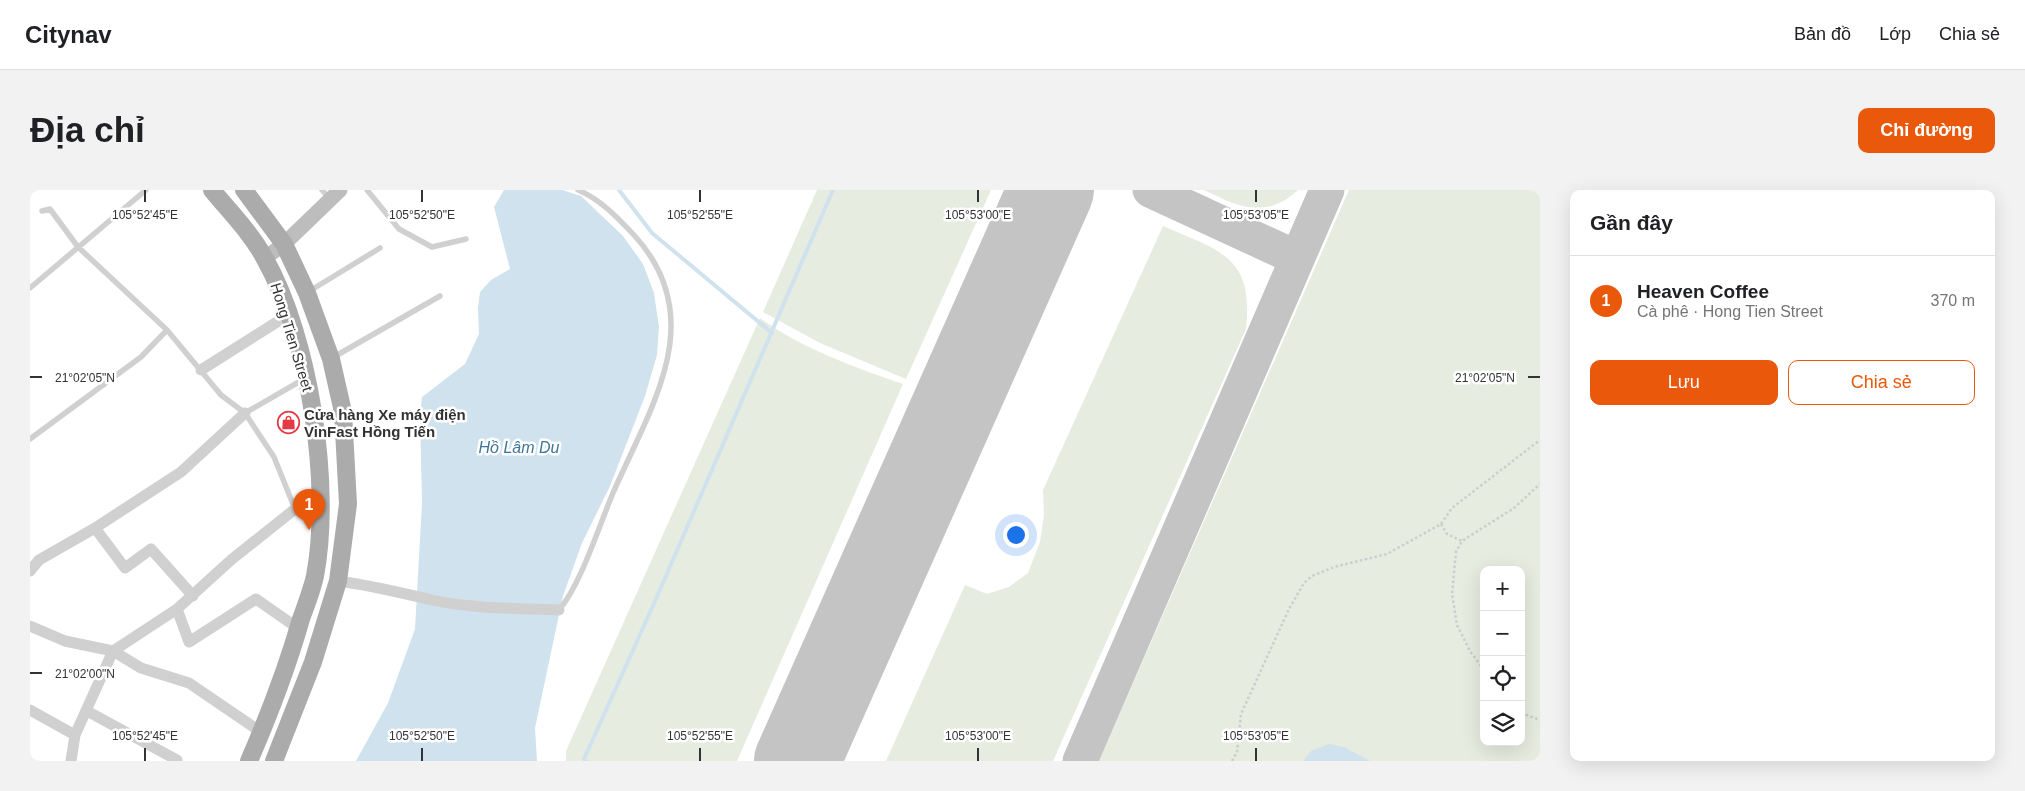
<!DOCTYPE html>
<html lang="vi">
<head>
<meta charset="utf-8">
<style>
  body { margin:0; font-family:Arial,sans-serif; background:#f2f2f2; color:#202124 }
  .controls { position:absolute; right:15px; bottom:15px; display:grid; overflow:hidden; border-radius:10px; box-shadow:0 5px 20px #0002 }
  .controls button { width:45px; height:45px; display:grid; place-items:center; padding:0; border:0; border-bottom:1px solid #e0e0e0; background:#fff; color:#202124; font:25px sans-serif }
  .you { position:absolute; left:985px; top:344px; width:18px; height:18px; margin:-12px; border:4px solid #fff; border-radius:50%; background:#1a73e8; box-shadow:0 0 0 8px #1a73e833 }
  .badge { display:grid; place-items:center; width:32px; height:32px; border-radius:50%; background:#ea580c; color:#fff; font-size:16px; font-weight:700 }
  .pin { position:absolute; translate:-50% -41px; filter:drop-shadow(0 1px 2px #0008) }
  .pin::after { content:''; position:absolute; top:26px; width:18px; height:15px; background:inherit; clip-path:polygon(0 0,100% 0,50% 100%) }
  .list { margin:0; padding:0; list-style:none }
  h2 { display:flex; justify-content:space-between; align-items:center; height:65px; margin:0; padding:0 20px; font-size:21px }
  h2 small { font-size:16px; font-weight:400; color:#757577 }
  .list li { display:grid; grid-template-columns:32px 1fr auto; gap:15px; align-items:center; box-sizing:border-box; height:90px; padding:0 20px; border-top:1px solid #e0e0e0 }
  .list b { display:block; font-size:19px; white-space:nowrap }
  .list p { margin:0; font-size:16px; white-space:nowrap; color:#757577 }
  .list em { font-size:16px; font-style:normal; color:#757577 }
  .actions { display:flex; gap:10px; padding:15px 20px }
  .actions a { flex:1; padding:11px 0; border:1px solid #ea580c; border-radius:10px; text-align:center; font-size:18px; color:#ea580c }
  .actions .main { background:#ea580c; color:#fff }
  .icon { flex:none; width:28px; height:28px; fill:none; stroke:currentColor; stroke-width:2; stroke-linecap:round; stroke-linejoin:round }
  .map { position:relative; flex:none; width:1510px; height:571px; overflow:hidden; border-radius:10px }
  header { display:flex; align-items:center; gap:30px; box-sizing:border-box; height:70px; padding:0 25px; background:#fff; border-bottom:1px solid #e0e0e0 }
  header strong { font-size:24px }
  nav { display:flex; gap:28px; margin-inline-start:auto; font-size:18px }
  .intro { display:flex; align-items:center; justify-content:space-between; box-sizing:border-box; height:120px; padding:0 30px }
  h1 { margin:0; font-size:35px }
  .button { padding:12px 22px; border-radius:10px; background:#ea580c; color:#fff; font-size:18px; font-weight:700 }
  main { display:flex; gap:30px; padding:0 30px }
  aside { flex:1; background:#fff; border-radius:10px; box-shadow:0 5px 20px #0002 }
  .map>svg:first-child { display:block }
</style>
</head>
<body>
<header>
<strong>Citynav</strong>
<nav><a>Bản đồ</a><a>Lớp</a><a>Chia sẻ</a></nav>
</header>
<div class="intro"><h1>Địa chỉ</h1><a class="button">Chỉ đường</a></div>
<main>
<div class="map">
<svg width="1510" height="571" viewBox="0 0 1510 571">
  <rect width="100%" height="100%" fill="#fff"/>
  <path fill="#e6ecdf" fill-rule="evenodd" d="M787,0h174l-85,189 -86,-36 -57,-31z
    M1174,0h94c-33,30 -59,17 -94,0z
    M1319,0h191v571h-441zM1454,380h37v172h-37z
    M1133,36c57,25 91,30 83,103l-193,432h-167l79,-176 22,9 22,-7 19,-14 12,-31 4,-27 -1,-25z
    M730,128c43,31 94,49 143,66l-166,377h-171v-10z"/>
  <path fill="#cfe2ee" d="M474,0h58l19,6 42,40 20,28 11,29 5,34 -2,28 -12,41 -35,90 -28,57 -19,53 -28,132 2,33h-181l32,-58 27,-74 7,-126 -2,-86 2,-20 43,-33 14,-30 -1,-26 2,-16 11,-12 19,-11 -16,-62z
    M1299,554l15,3 26,14h-67l8,-10z"/>
  <g fill="none" stroke-linecap="round" stroke-linejoin="round">
    <path stroke="#cfe2ee" stroke-width="4" d="M589,0l33,43 120,100
      M555,571l-1,-2 72,-160 177,-409"/>
    <path stroke="#c4c4c4" stroke-width="35" d="M1120,0l147,68
      M789,571l1,-50
      M1050,571l247,-571"/>
    <path stroke="#c4c4c4" stroke-width="86" d="M767,571l254,-571"/>
    <path stroke="#cdcdcd" stroke-width="2.5" stroke-dasharray="2.5 2.5" stroke-linecap="butt" d="M1411,334l6,10 15,7
      M1454,480l-14,-19 -13,-26 -5,-31 4,-42 6,-11 52,-33 26,-24
      M1491,523l19,7
      M1202,571l5,-9 4,-38 48,-105 15,-26 8,-7 22,-9 53,-13 54,-30 11,-16 88,-68"/>
    <path stroke="#d0d0d0" stroke-width="5.5" d="M292,0l8,9
      M337,0l32,39 33,18 34,-8
      M12,21l8,-2 28,38 89,83 54,65 24,18 29,44 21,52
      M0,98l116,-98
      M278,102l72,-44
      M302,168l108,-62
      M215,223l59,-34
      M0,249l111,-82 26,-27
      M529,420c22,-26 40,-84 54,-117 37,-85 98,-174 21,-258 -16,-17 -34,-36 -56,-45"/>
    <path stroke="#d0d0d0" stroke-width="11" d="M171,180l87,-55
      M65,338l30,40 26,-19 42,47
      M0,381l9,-11 56,-32 86,-56 64,-59
      M308,391c32,4 63,12 94,19 41,9 86,8 127,10
      M147,419l12,33 67,-43 43,30
      M0,436l35,15 48,10 28,17 48,15 72,49
      M0,520l45,25
      M57,521l90,49
      M41,571l4,-26 38,-84 64,-42 54,-49 64,-51 26,11"/>
    <path stroke="#bdbdbd" stroke-width="15" d="M235,68l19,-14 56,-54"/>
    <path stroke="#ababab" stroke-width="18" d="M182,0c18,22 40,44 53,69 45,80 67,227 50,317 -3,14 -9,29 -14,43 -14,49 -32,96 -52,142
      M214,0l40,54 23,49 24,66 12,53 5,92 -10,77 -25,81 -39,99"/>
  </g>
  <path fill="none" stroke="#333" stroke-width="2" d="M115,0v12M392,0v12M670,0v12M948,0v12M1226,0v12M0,187h12M1498,187h12M0,483h12M115,558v13M392,558v13M670,558v13M948,558v13M1226,558v13"/>
  <defs>
    <symbol id="shop-ring" viewBox="-11 -11 22 22"><circle r="9.5" fill="#fff" stroke="#e63946" stroke-width="1.5"/><path d="M-5-2.5h2.3a2.7 3.5 0 0 1 5.4 0H5L5.5 6h-11ZM-1.5-2.5h3a1.5 2.3 0 0 0-3 0Z" fill="#e63946"/></symbol>
  </defs>
  <g fill-rule="evenodd">
    <use href="#shop-ring" x="246" y="220" width="25" height="25"/>
  </g>
  <g text-anchor="middle" dominant-baseline="central" stroke-width="5" stroke-linejoin="round" paint-order="stroke">
    <g font-size="15" fill="#333" stroke="#fff">
      <text transform="translate(262 147) rotate(73)">Hong Tien Street</text>
    </g>
    <g font-size="15" font-weight="bold" fill="#333" stroke="#fff" text-anchor="start">
      <text x="274" y="224">Cửa hàng Xe máy điện<tspan x="274" dy="17">VinFast Hồng Tiến</tspan></text>
    </g>
    <g font-size="16" font-style="italic" fill="#3f7597" stroke="#fff">
      <text x="489" y="257">Hồ Lâm Du</text>
    </g>
  </g>
  <g font-size="12" text-anchor="middle" fill="#333" stroke="#fff" stroke-width="5" stroke-linejoin="round" paint-order="stroke">
    <text x="115" y="29">105°52'45"E</text>
    <text x="392" y="29">105°52'50"E</text>
    <text x="670" y="29">105°52'55"E</text>
    <text x="948" y="29">105°53'00"E</text>
    <text x="1226" y="29">105°53'05"E</text>
    <text x="55" y="192">21°02'05"N</text>
    <text x="1455" y="192">21°02'05"N</text>
    <text x="55" y="488">21°02'00"N</text>
    <text x="115" y="550">105°52'45"E</text>
    <text x="392" y="550">105°52'50"E</text>
    <text x="670" y="550">105°52'55"E</text>
    <text x="948" y="550">105°53'00"E</text>
    <text x="1226" y="550">105°53'05"E</text>
  </g>
</svg>
<div class="controls">
<button>+</button>
<button>−</button>
<button><svg class="icon" aria-label="locate" viewBox="0 0 24 24"><circle cx="12" cy="12" r="6"/><path d="M12 2v4M12 18v4M2 12h4M18 12h4"/></svg></button>
<button><svg class="icon" aria-label="layers" viewBox="0 0 24 24"><path d="M12 4l9 5-9 5-9-5zM3 14l9 5 9-5"/></svg></button>
</div>
<div class="you"></div>
<div class="pin badge" style="left:279px;top:340px">1</div>
</div>
<aside>
<h2>Gần đây<small></small></h2>
<ul class="list">
<li><span class="badge">1</span><div><b>Heaven Coffee</b><p>Cà phê · Hong Tien Street</p></div><em>370 m</em></li>
</ul>
<div class="actions"><a class="main">Lưu</a><a>Chia sẻ</a></div>
</aside>
</main>
</body>
</html>
